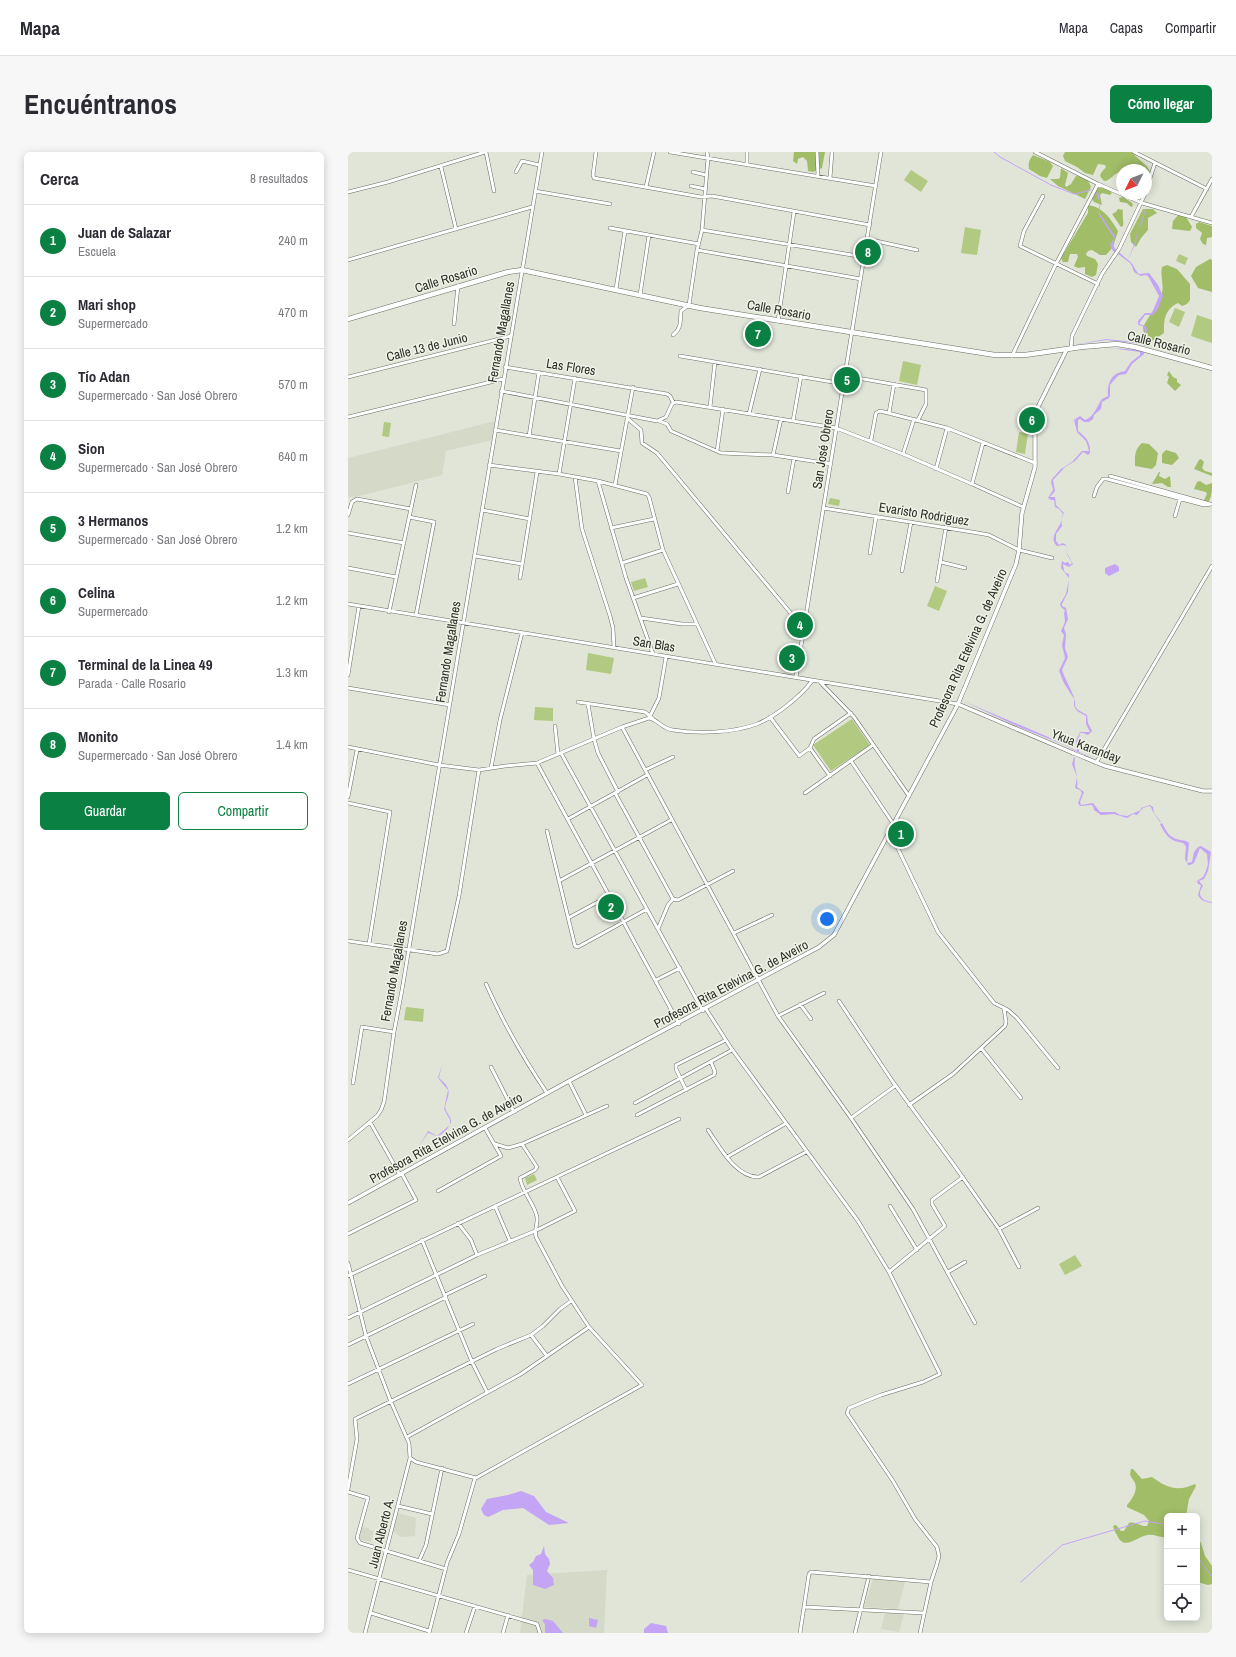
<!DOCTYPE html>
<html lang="es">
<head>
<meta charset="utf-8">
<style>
  body { margin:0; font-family:"Archivo Narrow",sans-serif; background:#f7f7f7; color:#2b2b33 }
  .controls { position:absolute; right:12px; bottom:12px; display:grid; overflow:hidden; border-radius:6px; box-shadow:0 2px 10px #0003 }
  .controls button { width:36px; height:36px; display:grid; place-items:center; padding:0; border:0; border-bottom:1px solid #e1e1e2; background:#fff; color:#2b2b33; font:20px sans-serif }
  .compass { position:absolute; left:768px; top:12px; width:36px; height:36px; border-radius:50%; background:#fff; box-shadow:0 2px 10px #0003; rotate:227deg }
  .you { position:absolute; left:479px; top:767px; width:14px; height:14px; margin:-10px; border:3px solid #fff; border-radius:50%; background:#1a73e8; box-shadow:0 0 0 6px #1a73e833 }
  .badge { display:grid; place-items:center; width:26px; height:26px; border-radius:50%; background:#0b8043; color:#fff; font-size:13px; font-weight:700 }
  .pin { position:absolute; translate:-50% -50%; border:2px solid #fff; box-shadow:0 1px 4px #0006 }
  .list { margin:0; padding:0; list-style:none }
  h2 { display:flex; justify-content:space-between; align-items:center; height:52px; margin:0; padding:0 16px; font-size:17px }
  h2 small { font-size:13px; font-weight:400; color:#7c7c81 }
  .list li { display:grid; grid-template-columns:26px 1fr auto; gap:12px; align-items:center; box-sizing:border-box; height:72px; padding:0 16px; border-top:1px solid #e1e1e2 }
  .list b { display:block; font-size:15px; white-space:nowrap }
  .list p { margin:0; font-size:13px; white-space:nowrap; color:#7c7c81 }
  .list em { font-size:13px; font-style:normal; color:#7c7c81 }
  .actions { display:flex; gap:8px; padding:12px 16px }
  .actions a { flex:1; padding:9px 0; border:1px solid #0b8043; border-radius:6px; text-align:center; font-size:14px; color:#0b8043 }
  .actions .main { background:#0b8043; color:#fff }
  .icon { flex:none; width:22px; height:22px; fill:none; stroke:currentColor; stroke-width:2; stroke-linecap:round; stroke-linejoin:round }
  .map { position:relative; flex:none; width:864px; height:1481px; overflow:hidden; border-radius:6px }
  header { display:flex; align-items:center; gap:24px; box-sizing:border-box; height:56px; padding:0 20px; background:#fff; border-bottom:1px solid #e1e1e2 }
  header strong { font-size:19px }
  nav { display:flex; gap:22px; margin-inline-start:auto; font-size:14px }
  .intro { display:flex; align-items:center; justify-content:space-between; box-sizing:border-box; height:96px; padding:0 24px }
  h1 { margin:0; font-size:28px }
  .button { padding:10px 18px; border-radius:6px; background:#0b8043; color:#fff; font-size:14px; font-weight:700 }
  main { display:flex; gap:24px; padding:0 24px }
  aside { flex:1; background:#fff; border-radius:6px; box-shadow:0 2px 10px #0003 }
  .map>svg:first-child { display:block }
</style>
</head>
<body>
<header>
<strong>Mapa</strong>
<nav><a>Mapa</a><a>Capas</a><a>Compartir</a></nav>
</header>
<div class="intro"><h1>Encuéntranos</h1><a class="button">Cómo llegar</a></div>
<main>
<aside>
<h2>Cerca<small>8 resultados</small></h2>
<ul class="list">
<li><span class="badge">1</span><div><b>Juan de Salazar</b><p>Escuela</p></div><em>240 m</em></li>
<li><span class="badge">2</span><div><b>Mari shop</b><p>Supermercado</p></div><em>470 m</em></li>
<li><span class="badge">3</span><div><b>Tío Adan</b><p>Supermercado · San José Obrero</p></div><em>570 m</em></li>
<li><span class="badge">4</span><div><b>Sion</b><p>Supermercado · San José Obrero</p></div><em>640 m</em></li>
<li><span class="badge">5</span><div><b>3 Hermanos</b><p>Supermercado · San José Obrero</p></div><em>1.2 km</em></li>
<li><span class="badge">6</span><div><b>Celina</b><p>Supermercado</p></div><em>1.2 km</em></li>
<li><span class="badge">7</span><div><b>Terminal de la Linea 49</b><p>Parada · Calle Rosario</p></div><em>1.3 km</em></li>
<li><span class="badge">8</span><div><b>Monito</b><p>Supermercado · San José Obrero</p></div><em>1.4 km</em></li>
</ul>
<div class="actions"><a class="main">Guardar</a><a>Compartir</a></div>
</aside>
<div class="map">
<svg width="864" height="1481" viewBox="0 0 864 1481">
  <rect width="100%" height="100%" fill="#e0e5d8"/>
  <path fill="#d4dac7" d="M147,269l-3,19 -46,11 -4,24 -87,22h-7v-39z
    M50,1361l18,5 -1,18 -14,1 -9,-6z
    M14,1375l7,1v2l5,1 -3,11 -12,-3z
    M259,1418l-3,63h-84l7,-58z
    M525,1427l32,3 -7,27 -34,-2z
    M537,1461l19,1 -5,18 -18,-3z"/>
  <path fill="#b1c981" d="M563,18l17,11 -7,11 -17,-12z
    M617,75l16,3 -4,25 -16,-2z
    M831,102l9,4 -3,7 -9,-4z
    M827,156l10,4 -6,15 -10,-5z
    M849,163l15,5v23l-21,-7z
    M555,209l18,4 -4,20 -18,-4z
    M36,270l7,1 -2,14 -7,-1z
    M671,280l9,1 -3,21 -9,-2z
    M482,346l10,2 -1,6 -11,-2z
    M297,426l3,9 -14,4 -3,-9z
    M587,434l12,5 -8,20 -12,-5z
    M240,501l26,5 -3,16 -25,-4z
    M187,555l18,1v13l-19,-1z
    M504,567l18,26 -39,26 -18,-26z
    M58,855l18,2 -1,13 -19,-2z
    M186,1022l3,6 -10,5 -2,-7z
    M727,1103l7,11 -17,9 -6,-11z"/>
  <path fill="#a1bd67" d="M446,0h31l-3,16 -9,4 -5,-1 -1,-10 -4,-4 -5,2 -1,5 -4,-3z
    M717,0h67c5,7 18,14 18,21l-4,4v-7h-24v1c-9,2 -11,10 -18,10l-4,-5 1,-3 5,-6 -1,-2 -7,-1 -5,11 -8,-2 -8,-6 -12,-6 -2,-5z
    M685,3l17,7 3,4 -6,12 -7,-2 -11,-7c-1,-6 0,-9 4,-14z
    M713,16l7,5 -3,12 1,2 5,-3 5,-8 8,1 4,3 3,7 -6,12 -27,-13 -8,-7h8l2,-1z
    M748,35l12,2 4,4 -2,2 -8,-2 -2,2 2,10 -8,-3 -2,-3z
    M775,45l9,6 1,3 -2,1 -4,-4 -7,-1 -1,-4z
    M740,53c15,2 23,14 30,26l-5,16 -7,8h-6l-8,-5 -4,1 -2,3 1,2 8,3 3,5 -2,11 -4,2 -7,-3v-7l-7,1 -4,-2 4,-9 -1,-3h-7l-2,8h-5l-2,-4 27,-45z
    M770,57l5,1c-1,6 1,11 0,16l-2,1 -9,-13 4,-2z
    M795,57h10l4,4 -9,5v12l-7,8 -5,9 -5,-5 -1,-8z
    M831,62l7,3 6,10 -2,4 -18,-2 1,-8z
    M851,70l13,4v11l-5,1 -1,7 -3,-1 -3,-5 2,-6 -6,-5v-4z
    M862,107l2,1v32l-14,-4 -7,-12 5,-9z
    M819,113l10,4 13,15v16l-3,4 -5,2 -4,-3c-14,7 -14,17 -14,30l-12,8 -5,-2 1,-6 -4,3 -1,-9c6,-12 15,-21 19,-34 2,-9 -2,-18 0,-26z
    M821,219l4,6 4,2v3l4,3 -6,6 -8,-8 2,-6 -2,-2z
    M794,291l7,1 9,9 -2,12 -4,4 -17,-3c0,-9 -1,-16 7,-23z
    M818,298l10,3 3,5 -7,7 -10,-2v-9z
    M853,307l3,3 -2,6 3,3 7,2v3l-18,-7 5,-9z
    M811,320h1l-1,4 6,3 5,-3 1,11h-3l-6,-4 -10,1z
    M852,329l6,4 6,-2c0,7 0,16 -5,20l-4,-1 4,-8 -1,-2 -12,-3 3,-7z
    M783,1317h2l9,10 10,-2c15,11 26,15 43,7l1,2 -7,13 -3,17h-19v21c-7,1 -13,-3 -19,-2 -11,1 -24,17 -31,0 -2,-3 -3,-5 -4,-9l3,-1 5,6h3l5,-8c7,-2 12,4 18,3l2,-5 -5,-6 -17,-8v-2c5,-6 11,-14 8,-22 -1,-3 -4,-5 -5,-9z
    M849,1385l4,6 4,13 7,10v18l-4,1 -11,-3z"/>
  <path fill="#c4a4f5" d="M748,40l3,2 1,20 15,22 -2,9 4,7 -1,1 -3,-2 -16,31 16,-31 -3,-6 4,-7 -15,-23v-14z
    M800,55l-3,5 -3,11 -4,5 -2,14 -8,18c6,4 6,9 11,14l10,-1 9,12 5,11 -5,13 -5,6h-8l-6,9 7,2 1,5 -3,6 2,9 -3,-1v-1l-37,-4 -33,5 33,-6 38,4 -3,-5 4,-7 -2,-5 -5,-1v-4l7,-8h7l7,-17 -11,-20 -3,-1 -4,1 -7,-4 -2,-6 -2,-3 -12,-9 1,-2 9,8 7,-18 3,-14 4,-8 2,-8z
    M762,196l30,2 4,2v2l-12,10 -6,10 -7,1 -4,4 -5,6v11l-1,2 -7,4 -1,7 -7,6 -1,4 -4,3h-5l-4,-3 -2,1v11c8,6 13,12 12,22l-2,2 -5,-3 -8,9 -10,6 -12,13 2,11 -5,6h5l1,8 8,8 -3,6 1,7 -6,8v7l3,4 4,-2 3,2 1,8 6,11 -4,3 -6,-3c1,5 0,9 6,10l-1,18 -6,12v2l4,2 2,11 -4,9 2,6 -1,14 3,9 -6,13c3,10 15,28 13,36l3,4 9,5 1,8 4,8 -4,4 -5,-2h-3l-2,9 1,10 17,7 -19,-7 -15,-8 -43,-17 -56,-26 83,35 31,15 -1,-10 4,-9h10l-4,-8v-8l-9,-5 -3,-5v-7l-10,-16 -5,-12 6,-13 -3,-13 2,-10 -3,-4 4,-9 -1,-9 1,-3 -4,-3 -1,-3 6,-10 3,-16 -8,-10 1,-7 3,2 3,-1 2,3 2,-2 -5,-9 -1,-8 -3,-1 -6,1c-7,-7 -2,-13 2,-20 3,-4 1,-7 4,-12l-4,-5 -4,-2 -1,-7h-3l-3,-2 5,-8 -2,-8 1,-3 9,-10 11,-7 10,-11h7c-3,-13 -3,-9 -12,-19l-3,-12 6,-4 5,4c9,-3 12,-14 17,-21l6,-3c-1,-13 3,-23 17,-25l6,-9 9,-7v-3z
    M767,412l4,3v4l-10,5 -4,-3v-5z
    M726,605l1,1c-2,10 4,18 2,29l7,5 -4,10 1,3 12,-2 7,9h15l5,3 7,1 14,-6v-2l9,-3 3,2 1,6 7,9h-1l-7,-10 -2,-5 -2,-1 -6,2 -6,7 -4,-1 -6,4 -13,-4 -13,1 -7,-5 -1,-4 -2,-1 -11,1 -2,-3 4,-10 -2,-3 -5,-2 2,-11 -5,-13z
    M814,671c5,9 7,15 18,17 4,1 6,0 9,3l-2,20 5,-1 2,-10 4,-5 3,-1 10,6 -3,19 -4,8 -5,2 4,5c-7,9 -1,15 9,16v1c-6,-1 -11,-2 -14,-8l3,-10 -3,-1 -1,-3 6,-4 3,-6 2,-7 -1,-10 -7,-6 -6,15 -4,2h-2l-3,-6 1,-13 -3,-3c-13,-2 -17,-7 -23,-19z
    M94,912l-3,14c2,2 5,4 7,7 6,8 0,15 -1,23 1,4 5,8 6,12 1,5 -9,16 -14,16 -2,0 -7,-3 -9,-3l-9,13 8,-13 1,-2 9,5 13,-11v-5l-6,-11 4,-19 -10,-12z
    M173,1339l13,5 12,16 23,11 -20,2 -26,-17 -20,2 -15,7 -4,-2 -3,-6 6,-10 21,-4z
    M196,1394l1,8 4,5 1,5 -3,7 6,7 1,7 -9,4 -12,-4v-15l-4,-5 4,-3 3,-6 5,-2z
    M241,1466l9,2 -2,8 -7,-2z
    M197,1467l8,2 10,12h-18v-9l-3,-4z
    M303,1471l15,3 2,7h-24v-4z"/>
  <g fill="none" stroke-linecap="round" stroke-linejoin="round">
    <path stroke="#c4a4f5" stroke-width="1" d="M646,0l6,5 51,28 23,9 17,-4
      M849,1404l14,20
      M673,1430l41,-37 83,-24 18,3 4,3"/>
    <defs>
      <path id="minor" d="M138,0l8,39
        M248,0l-3,23 1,3 107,19 11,-1 158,29
        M322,0l206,34
        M469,0l1,24
        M687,0l63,32 44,19 70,20
        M786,0l73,37
        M399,13v-13
        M93,15l15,62
        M168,20l6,-11 17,4
        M345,20l13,3
        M482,26l2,-26
        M343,34l14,3
        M298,35l8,-35
        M798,38l9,-27
        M187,39l75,13
        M0,40l40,-10 97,-30
        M695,44l-19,35 -4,15 78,38
        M843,65l21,-38
        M262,76l89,16
        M354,78l162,27
        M519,87l50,11
        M349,98l164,29
        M0,108l184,-53
        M268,137l9,-58
        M292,143l9,-60
        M430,169l16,-109
        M106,172l4,-38
        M325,183c9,-7 7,-14 8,-24l8,-6 8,-55 5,-20 6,-72 -1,-6
        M723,197l1,-13 30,-62 17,-25 26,-55
        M332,204l164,28
        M664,204l44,-92 42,-80
        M157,215l162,27 3,2 3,6
        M498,224l80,14v14l-8,16
        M0,225l163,-41
        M153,239l156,30 9,-4 6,-13 4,-2 160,26 67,26 69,30
        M362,255l5,-45
        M541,261l5,-29
        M401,262l11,-45
        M0,265l155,-38
        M279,266l14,12 1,13 15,10 147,176
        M311,269l8,3 4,7 50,22 52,2 58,9
        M445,269l8,-45
        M147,278l126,21
        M181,284l10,-64
        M523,288l5,-27 4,-2 67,17 88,35
        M635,291l-11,41 51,23
        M369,299l6,-42
        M555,302l11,-35
        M425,303l8,-36
        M141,313l70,9 39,7 49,13 2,3 14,53 52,113
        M588,317l11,-41
        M211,322l16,-96
        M762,324l100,28
        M227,325l7,52 28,87 3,12 1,20
        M250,329l28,97 27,76
        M267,333l18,-98
        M440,340l6,-34
        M746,344l3,-9 6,-8h4l97,26 8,-1
        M475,356l155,25 11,2 30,15 33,8
        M134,358l48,9
        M0,363l4,-13 5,-3 54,10
        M827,364l5,-17
        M61,365l25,5 -18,93
        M263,376l43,-9
        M0,381l56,10
        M522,401l6,-36
        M127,404l47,8
        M593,410l24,6
        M274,411l41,-13
        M0,416l48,9
        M554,419l9,-49
        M172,426l17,-106
        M589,429l9,-54
        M285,446l45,-14
        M0,452l610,100
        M41,460l27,-127
        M293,466l41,6h14
        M0,523l11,-69
        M448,525l85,-525
        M472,530l34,35 55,79
        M0,536l102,17
        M230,550l67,10 8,7
        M240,552l6,35 4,14 20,39
        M302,564l9,-18 7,-41
        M422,565l28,37
        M207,574l3,28
        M274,575l156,289 73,102 62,91 62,114
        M0,595l91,18 40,5 26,-4 32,-3 85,-36 27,-9c8,1 13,11 24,12 25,4 60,3 84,-6 18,-7 44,-28 55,-43
        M462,596l20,28
        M213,601l142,258
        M725,601l10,4
        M451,604l11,-8 4,-9 37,-26
        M503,609l43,64
        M189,611l142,261
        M748,611l116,-197
        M143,616l9,-48 22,-87
        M297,618l28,-13
        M267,641l58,106
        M457,641l68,-48
        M0,645l9,-47
        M0,651l42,9 -21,132
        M220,667l79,-44
        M199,679l28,115 3,1 69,-38
        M542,680l48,100 56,71 14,7 9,8 41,50
        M211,729l112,-61
        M220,766l41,-22
        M310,777l10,-24 5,-6 5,1 55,-29
        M386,781l38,-18
        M0,789l90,13 9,-3 12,-55 20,-126
        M308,828l24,-12
        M138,832c17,38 38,75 61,109
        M491,849l54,81 61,83 45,64 20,38
        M452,852l11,15
        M358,857l25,39 127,173 31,51 51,102 -17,8 -42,13 -32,13 -2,5 46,68 22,38 22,28 2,9 -2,8 -6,18 -11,51
        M430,864l46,-23
        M633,896l40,50
        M143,915l23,45
        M221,929l17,34
        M5,931l9,-56 32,5
        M338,938l-10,-21v-4l50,-25
        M287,951l97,-53
        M561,953l44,-31 52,-48 1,-4 -2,-14
        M289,963l77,-40 1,-3 -4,-10
        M503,966l44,-32
        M22,970l30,53
        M360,978c11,16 28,48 51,47l47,-25
        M0,988l29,-24 4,-6 3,-8 10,-70 8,-42 140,-838
        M147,992l13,4 14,-4 85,-38
        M379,1005l58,-33
        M90,1039l63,-35 -16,-28
        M147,1054l15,35
        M542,1054l27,44
        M110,1071l13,17 6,15
        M651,1077l39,-21
        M0,1082l68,-34 -14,-26
        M74,1088l50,122 15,30
        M0,1111l18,73 25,66 18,41 1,15 -45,175
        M541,1120l56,-46 -13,-22v-4l31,-23
        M600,1120l17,-10
        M0,1124l331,-157
        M97,1143l40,-19
        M0,1166l129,-63 58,-24 40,-20 -18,-34
        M183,1183l16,21
        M0,1193l98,-48
        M0,1232l125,-60
        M59,1285l114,-63 68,-47
        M62,1306l6,4 60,16 166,-93 -53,-58 -27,-41 -26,-49c-2,-7 2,-13 1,-20 -3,-14 -15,-25 -17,-39l15,-8 2,-3 -15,-23
        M0,1337l9,-50 -2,-20 142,-70 34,-14 12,-9 17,-17 11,-8
        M0,1340l20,6 -11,40 3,5 86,26
        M50,1354l34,8
        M71,1409l7,-16 16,-77
        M0,1418l189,54 3,9
        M457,1455l119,6
        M23,1461l58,18
        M81,1481l18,-70 12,-29 16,-56
        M118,1481l9,-27
        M155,1481l5,-18
        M452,1481l9,-59 2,-2 120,10
        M507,1481l14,-57"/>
      <path id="tertiary" d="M610,552l115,49
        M735,605l22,9 98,25h9
        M0,1051l221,-122 250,-134 15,-12 124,-231 58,-140 3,-14 3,-37 13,-46v-54l32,-64"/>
      <path id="primary" d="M0,167l160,-47 14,-2 178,38 295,47h30l56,-8 36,-3 18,3 77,21"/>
    </defs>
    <use href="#minor" stroke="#6a6e63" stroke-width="4"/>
    <use href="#tertiary" stroke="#6a6e63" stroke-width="4.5"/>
    <use href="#primary" stroke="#6a6e63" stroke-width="5.5"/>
    <use href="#minor" stroke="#fff" stroke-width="3"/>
    <use href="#tertiary" stroke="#fff" stroke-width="3.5"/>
    <use href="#primary" stroke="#fff" stroke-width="4.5"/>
  </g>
  <g text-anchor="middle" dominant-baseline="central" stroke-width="3" stroke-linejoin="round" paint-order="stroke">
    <g font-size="13" fill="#2c2e29" stroke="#eef3e5">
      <text transform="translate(98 127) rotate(-17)">Calle Rosario</text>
      <text transform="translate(431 158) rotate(10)">Calle Rosario</text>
      <text transform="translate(153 180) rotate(-80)">Fernando Magallanes</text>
      <text transform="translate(811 191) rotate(14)">Calle Rosario</text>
      <text transform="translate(79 195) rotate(-14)">Calle 13 de Junio</text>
      <text transform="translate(223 215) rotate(9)">Las Flores</text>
      <text transform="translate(475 297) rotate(-81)">San José Obrero</text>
      <text transform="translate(576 362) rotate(9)">Evaristo Rodriguez</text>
      <text transform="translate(306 492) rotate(9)">San Blas</text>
      <text transform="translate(620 496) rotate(-66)">Profesora Rita Etelvina G. de Aveiro</text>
      <text transform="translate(100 500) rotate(-81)">Fernando Magallanes</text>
      <text transform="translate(738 594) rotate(21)">Ykua Karanday</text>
      <text transform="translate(46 819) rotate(-80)">Fernando Magallanes</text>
      <text transform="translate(383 832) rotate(-28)">Profesora Rita Etelvina G. de Aveiro</text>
      <text transform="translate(98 986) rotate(-29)">Profesora Rita Etelvina G. de Aveiro</text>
      <text transform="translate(33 1381) rotate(-76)">Juan Alberto A.</text>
    </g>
  </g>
</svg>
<div class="controls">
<button>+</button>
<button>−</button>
<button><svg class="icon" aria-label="locate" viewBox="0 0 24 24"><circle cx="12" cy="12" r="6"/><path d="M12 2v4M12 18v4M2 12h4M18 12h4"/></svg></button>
</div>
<svg class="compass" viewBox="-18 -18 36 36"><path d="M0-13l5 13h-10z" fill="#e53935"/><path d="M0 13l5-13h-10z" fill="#7c7c81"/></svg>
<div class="you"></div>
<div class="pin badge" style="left:553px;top:682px">1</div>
<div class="pin badge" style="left:263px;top:755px">2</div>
<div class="pin badge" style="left:444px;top:506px">3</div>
<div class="pin badge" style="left:452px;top:473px">4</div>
<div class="pin badge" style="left:499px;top:228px">5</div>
<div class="pin badge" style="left:684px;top:268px">6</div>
<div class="pin badge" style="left:410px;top:182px">7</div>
<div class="pin badge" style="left:520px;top:100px">8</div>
</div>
</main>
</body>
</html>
